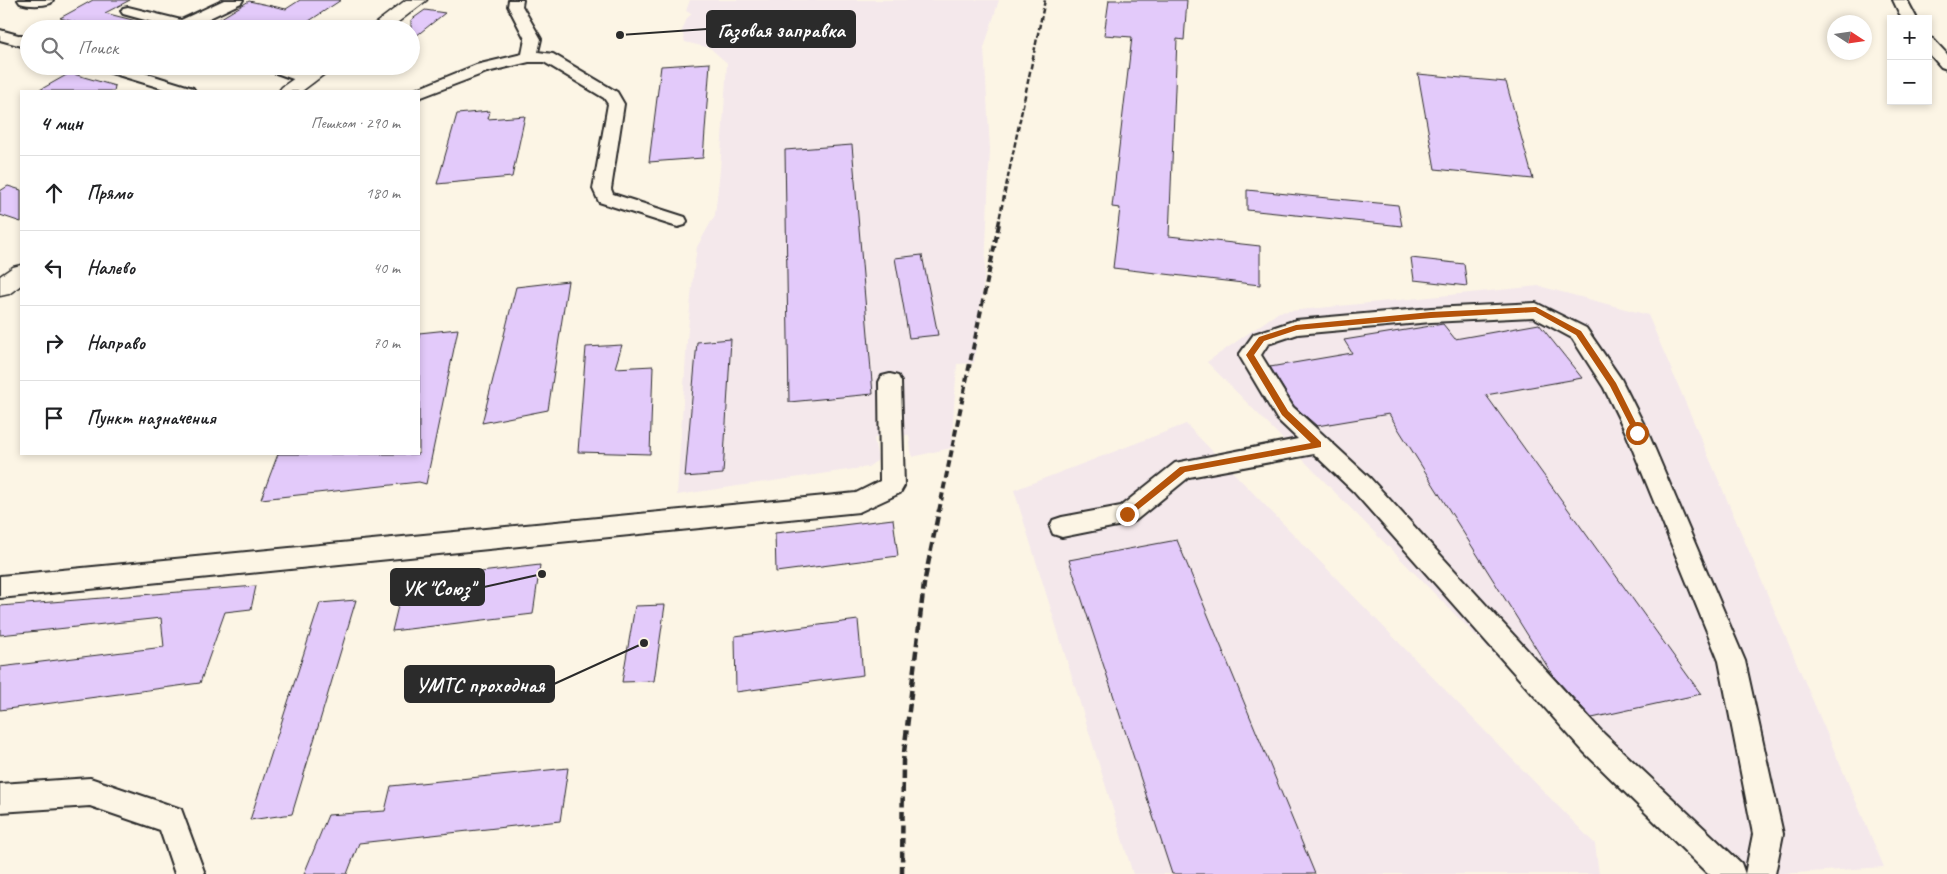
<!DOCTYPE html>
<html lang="ru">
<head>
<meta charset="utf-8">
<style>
  body { margin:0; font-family:Caveat,sans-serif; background:#f2f2f2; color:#202124 }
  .controls { position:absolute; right:15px; top:15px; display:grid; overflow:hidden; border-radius:0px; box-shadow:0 2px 8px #0003 }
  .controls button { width:45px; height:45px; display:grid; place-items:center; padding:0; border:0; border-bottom:1px solid #e0e0e0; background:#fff; color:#202124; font:25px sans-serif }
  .compass { position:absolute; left:1827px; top:15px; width:45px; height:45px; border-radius:50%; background:#fff; box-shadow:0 2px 8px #0003; rotate:102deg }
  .stop { position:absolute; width:15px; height:15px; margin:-11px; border:4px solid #b45309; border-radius:50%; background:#fff }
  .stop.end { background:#b45309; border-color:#fff; box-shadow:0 1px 5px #0008 }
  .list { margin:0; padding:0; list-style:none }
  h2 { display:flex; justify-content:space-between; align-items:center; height:65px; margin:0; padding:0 20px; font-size:21px }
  h2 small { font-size:16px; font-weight:400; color:#757577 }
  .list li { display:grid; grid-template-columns:32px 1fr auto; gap:15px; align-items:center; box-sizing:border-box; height:75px; padding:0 20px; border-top:1px solid #e0e0e0 }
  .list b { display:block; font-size:19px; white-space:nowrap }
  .list em { font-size:16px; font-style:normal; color:#757577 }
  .icon { flex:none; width:28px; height:28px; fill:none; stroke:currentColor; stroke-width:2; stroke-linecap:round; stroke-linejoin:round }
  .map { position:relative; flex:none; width:1947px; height:874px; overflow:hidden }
  .search { position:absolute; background:#fff; box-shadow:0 2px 8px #0003; left:20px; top:20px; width:400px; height:55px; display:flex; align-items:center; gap:12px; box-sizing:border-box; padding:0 18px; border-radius:28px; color:#757577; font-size:19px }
  .panel { position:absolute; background:#fff; box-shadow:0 2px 8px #0003; left:20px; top:90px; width:400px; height:365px; border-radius:0px }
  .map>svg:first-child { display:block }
</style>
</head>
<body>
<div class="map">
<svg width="1947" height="874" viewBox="0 0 1947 874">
  <rect width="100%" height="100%" fill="#fcf5e5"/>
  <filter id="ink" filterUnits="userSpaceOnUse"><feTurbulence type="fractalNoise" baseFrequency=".02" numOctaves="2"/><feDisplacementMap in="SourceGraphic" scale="10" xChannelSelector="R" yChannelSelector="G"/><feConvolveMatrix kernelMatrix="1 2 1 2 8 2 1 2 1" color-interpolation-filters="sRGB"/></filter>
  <g filter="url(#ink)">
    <path fill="#f4e8eb" d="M690,0h309l-15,48 6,101 -5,121 -11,93 -17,1 -6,84 -39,9 -3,-22 -35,3 4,22 -10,7 -191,28 10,-155 6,-64 4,-29 18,-32 5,-45 7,-107 -17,-15 -25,-6 -3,-11 5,-13 5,-4 -6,-3z
      M1539,286l109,29 236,552 -103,7h-71l-503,-512 72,-50z
      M1186,424l409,420 4,30h-466l-119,-384z"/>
    <path fill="#e3cafa" stroke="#2b2b2b" d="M93,0h37l-25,13 39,10 -1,6h-45l-38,-11z
      M300,0h41l-44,29h-94l46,-28 37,8z
      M1109,0h78l-3,40 -7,-1 -8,197 91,10v39l-147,-17 7,-60 -8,-1 20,-170 -28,-2z
      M425,10l20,3 -34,27v-20z
      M710,63l-7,95 -54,4 12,-96z
      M70,73l45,13 -1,5h-76z
      M1418,74l88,8 27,97 -98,-10z
      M490,111l-2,8 37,-3 -13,61 -75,7 20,-70z
      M852,145l21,249 -84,8 -4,-252z
      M8,186l13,4v32l-21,-7v-24z
      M1247,190l151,15 4,21 -155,-16z
      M922,255l16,80 -29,3 -14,-80z
      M1411,258l53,6 3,22 -53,-6z
      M568,281l-20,129 -66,13 34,-136z
      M1443,324l12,15 84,-15 43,54 -96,17 215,299 -109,24 -38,-41 -165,-263 -72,12 -23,-20 -24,-39 82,-14 -8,-13z
      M458,329l-32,155 -7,-2 -158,17 17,-45h141v-121z
      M731,339l-8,135 -38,3 12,-135z
      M622,345l-7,23 38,-2 -3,88 -72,-2 8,-105z
      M893,519l5,37 -122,16 -1,-39z
      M1177,540l138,334h-143l-103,-314z
      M540,565l-7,49 -141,17 12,-50z
      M256,586l-5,23 -26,3 -25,71 -200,27v-43l164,-20 -3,-29 -161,17v-29z
      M356,600l-64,214 -42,6 70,-217z
      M665,605l-11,76 -32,1 13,-76z
      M858,620l5,55 -127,17 -1,-56z
      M568,768l-8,53 -201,22 -12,31h-43l24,-59 57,-4 6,-25z"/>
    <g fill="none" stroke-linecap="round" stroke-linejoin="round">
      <defs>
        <path id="minor" d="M18,0h35l-2,3c-9,3 -22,3 -31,0z
          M224,0h19l-2,3 -48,23 1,3h-16l-55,-15 -2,-3 2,-3 5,-1 53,13z
          M509,0h14l-1,6 19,33 -3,13 15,2 64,38 7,12 -13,85 2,5 72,23 2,4 -2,4 -7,2 -7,-2 -72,-23 -6,-13 15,-85 -4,-6 -60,-36h-15l-42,10 -68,26v-7h-7l64,-26 46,-11 3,-15 -17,-33z
          M1893,0h14l10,19h-15z
          M0,30l29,8v10l-29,-8z
          M1928,37l5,2 14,15v15l-6,-2 -13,-15z
          M96,66h26l71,22 2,3h-24l-73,-22z
          M263,66h24l26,10 2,3 -2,3 -6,2 -42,-15z
          M1536,303l50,25 35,51 27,54 97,228 38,173 -8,40h-67l-124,-122 -230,-260 -40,-38 -125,23 -54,44 -8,3 -65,13 -9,-3 -3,-7 3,-7 9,-3 59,-11 54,-43 123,-24 -21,-20 -38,-64 15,-21 42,-14 135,-12zM1533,317l39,21 32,50 22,45 93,228 34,173 -8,40 -4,-11 -137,-129 -234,-256 -77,-71 -32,-52 7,-11 30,-10 133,-12z
          M890,374l8,2 3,6 3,104 -4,7 -41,19 -859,86v-22l856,-83 24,-12 -1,-99 3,-6z
          M90,778l91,31 24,65h-30l-15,-44 -70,-24 -90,6v-28z"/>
        <path id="major" d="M406,0h21l-38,29h-21z
          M312,66h23l-33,25h-23l3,-4z
          M21,265v20l-12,9 -9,2v-20l13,-9z"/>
      </defs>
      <use href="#minor" stroke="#2b2b2b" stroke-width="4"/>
      <use href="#major" stroke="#2b2b2b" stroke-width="3"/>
      <use href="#minor" fill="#fcf5e5" fill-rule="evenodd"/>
      <use href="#major" fill="#fcf5e5" fill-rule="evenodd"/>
      <path stroke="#2b2b2b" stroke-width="2.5" stroke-dasharray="5.5 2.5" stroke-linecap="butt" d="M998,225l47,-225"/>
      <path stroke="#2b2b2b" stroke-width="4" stroke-dasharray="7 4" stroke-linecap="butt" d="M939,511l60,-287"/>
      <path stroke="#2b2b2b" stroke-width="4.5" stroke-dasharray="9 4.5" stroke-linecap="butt" d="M902,874l1,-113 21,-177 15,-74"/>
    </g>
  </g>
  <path fill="#b45309" d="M1536,307l45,24 35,52 25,50 -1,2h-5l-25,-49 -34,-51 -41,-23 -104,6 -134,12 -33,11 -10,14 34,56 33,31v5l-136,25 -55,44 -3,1 -4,-3 57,-47 131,-24 -29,-28 -36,-60 13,-18 37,-12 135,-13z"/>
  <path fill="none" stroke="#2b2b2b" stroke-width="2" d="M620 35L707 29M542 574L484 587M644 643L554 684"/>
  <g fill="#2b2b2b" stroke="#fcf5e5" stroke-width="2">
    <circle cx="620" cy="35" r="5"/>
    <circle cx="542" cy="574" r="5"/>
    <circle cx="644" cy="643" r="5"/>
  </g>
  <g fill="#2b2b2b" stroke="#2b2b2b" stroke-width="2">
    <rect x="707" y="11" width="148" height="36" rx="5"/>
    <rect x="391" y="569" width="93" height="36" rx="5"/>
    <rect x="405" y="666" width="149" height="36" rx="5"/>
  </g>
  <g font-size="21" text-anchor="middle" font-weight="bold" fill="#fff">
    <text x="781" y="37">Газовая заправка</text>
    <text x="438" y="595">УК "Союз"</text>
    <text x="480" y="692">УМТС проходная</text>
  </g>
</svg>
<div class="controls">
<button>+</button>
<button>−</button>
</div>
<svg class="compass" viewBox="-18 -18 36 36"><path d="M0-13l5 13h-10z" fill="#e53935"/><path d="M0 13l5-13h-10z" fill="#757577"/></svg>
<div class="stop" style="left:1637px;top:433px"></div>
<div class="stop end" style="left:1127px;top:514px"></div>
<div class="search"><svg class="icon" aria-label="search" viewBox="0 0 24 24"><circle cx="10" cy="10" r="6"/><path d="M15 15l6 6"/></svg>Поиск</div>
<section class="panel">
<h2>4 мин<small>Пешком · 290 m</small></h2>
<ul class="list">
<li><svg class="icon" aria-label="ahead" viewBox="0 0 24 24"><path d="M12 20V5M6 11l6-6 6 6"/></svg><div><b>Прямо</b></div><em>180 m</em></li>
<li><svg class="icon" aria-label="left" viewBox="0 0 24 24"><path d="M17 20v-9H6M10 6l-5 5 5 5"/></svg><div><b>Налево</b></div><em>40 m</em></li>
<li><svg class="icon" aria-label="right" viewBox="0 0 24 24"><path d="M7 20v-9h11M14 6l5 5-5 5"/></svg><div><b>Направо</b></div><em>70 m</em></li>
<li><svg class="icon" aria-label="arrive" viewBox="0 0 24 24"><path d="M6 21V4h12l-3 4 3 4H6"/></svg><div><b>Пункт назначения</b></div></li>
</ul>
</section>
</div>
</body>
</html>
